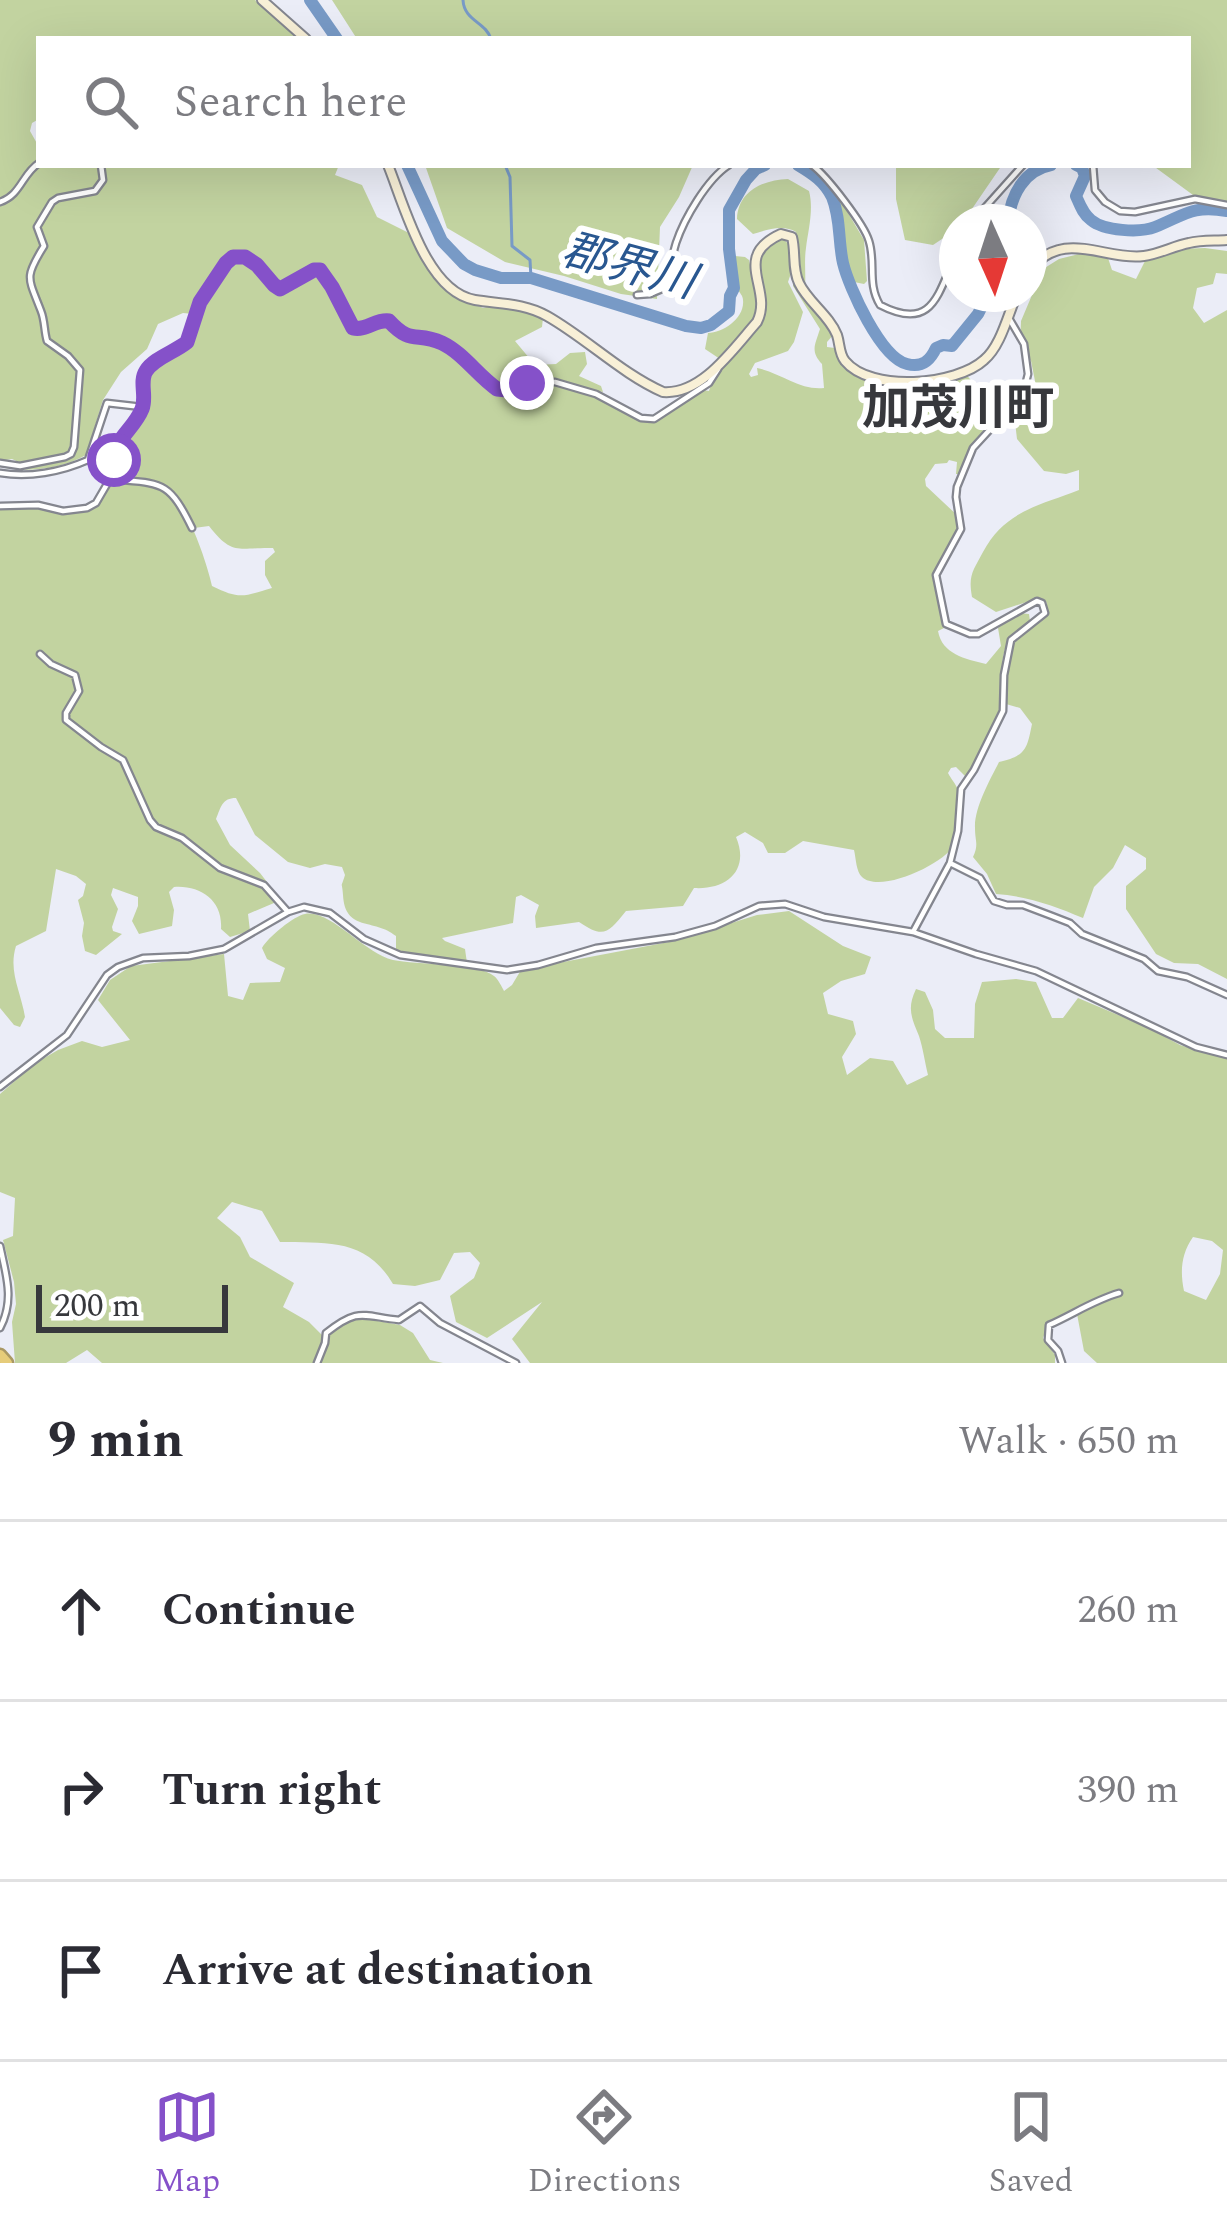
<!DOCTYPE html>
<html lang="en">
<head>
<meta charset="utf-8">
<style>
  body { margin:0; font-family:Spectral,"Noto Sans JP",serif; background:#f2f2f3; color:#2b2b33 }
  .compass { position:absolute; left:939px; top:204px; width:108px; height:108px; border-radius:50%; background:#fff; box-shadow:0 12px 48px #0002; rotate:177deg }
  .scale { position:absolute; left:36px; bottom:30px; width:192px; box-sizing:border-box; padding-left:12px; border:6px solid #37383c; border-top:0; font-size:33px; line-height:42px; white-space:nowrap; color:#37383c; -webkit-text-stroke:9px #fff; paint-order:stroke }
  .stop { position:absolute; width:36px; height:36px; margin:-27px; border:9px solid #8551c9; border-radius:50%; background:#fff }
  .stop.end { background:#8551c9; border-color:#fff; box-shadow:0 3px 12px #0008 }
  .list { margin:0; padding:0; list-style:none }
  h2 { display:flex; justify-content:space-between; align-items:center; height:156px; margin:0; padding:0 48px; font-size:51px }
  h2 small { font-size:39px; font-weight:400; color:#7c7c81 }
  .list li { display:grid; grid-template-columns:78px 1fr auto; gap:36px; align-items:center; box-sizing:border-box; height:180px; padding:0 48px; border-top:3px solid #e1e1e2 }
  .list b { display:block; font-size:45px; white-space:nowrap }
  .list em { font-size:39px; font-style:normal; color:#7c7c81 }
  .icon { flex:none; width:66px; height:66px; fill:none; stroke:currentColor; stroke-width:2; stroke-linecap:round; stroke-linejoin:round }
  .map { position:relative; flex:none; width:1227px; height:1363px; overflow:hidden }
  .search { position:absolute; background:#fff; box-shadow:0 12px 48px #0002; left:36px; right:36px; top:36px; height:132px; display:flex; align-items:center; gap:30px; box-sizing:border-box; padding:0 42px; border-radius:0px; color:#7c7c81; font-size:45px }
  .sheet { height:696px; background:#fff }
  nav { display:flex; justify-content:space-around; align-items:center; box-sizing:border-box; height:168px; border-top:3px solid #e1e1e2; background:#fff; font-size:33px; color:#7c7c81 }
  nav a { display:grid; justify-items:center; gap:6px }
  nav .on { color:#8551c9 }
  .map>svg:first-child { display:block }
</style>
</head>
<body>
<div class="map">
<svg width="1227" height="1363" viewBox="0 0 1227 1363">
  <rect width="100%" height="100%" fill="#ebedf7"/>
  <path fill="#c2d3a0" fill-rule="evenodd" d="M0,0h255l47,39h-263v80l-7,4 -2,8 9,16v15l-11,8 -12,21 -16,9z
    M332,0h895v202l-34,-7 -41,-30h36v-126h-831z
    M39,165h61l1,19 -7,9 9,-9v-19h236l-4,10 27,10 15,32 36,18c18,39 28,55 70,73l14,-4 46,14 -1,9 -27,14 20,24 21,-1 14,-11 15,-1 2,12 -8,12 22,10 2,6 -55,-12 -18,1 -23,7 -12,-2 -46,-41 -18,-7 -27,-4 -18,-16 -26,10 -6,-1 -21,-41 -12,-17h-7l-34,19 -24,-26 -17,-7c-17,6 -39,41 -45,59l-11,-1 -25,11 -11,25 -26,23 -18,28 -17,55c-25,14 -58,18 -86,12v-3c24,5 54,1 74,-12l8,-80 -6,-10 -29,-24 -2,-18 -14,-35 -1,-11 2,-9 13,-17 -7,-23 15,-23 29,-9c-34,6 -27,6 -46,33l7,20c-21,30 -14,34 -3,65 3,10 3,20 6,30l29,22 4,9 -5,37 -1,38 -7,8 -41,10 -13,-6 -12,2v-258c24,-8 21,-27 39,-38z
    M425,165h268l-14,32 -19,30 -3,72 -36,-5 -57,-18 -59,-14 -58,-34z
    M896,165h106l-39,57h-6v7l-24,16 -28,-5 -9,-41z
    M788,179l21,12c5,19 -1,40 -3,57 -2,12 0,28 -1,39l-3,-1 -4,-21 -2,-33c-13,-8 -30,-2 -43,2l-16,-15c1,-28 26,-39 51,-40z
    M841,201l23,39 3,41 -3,3 -10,-2c-11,-25 -7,-53 -17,-79z
    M783,239l9,8v23l-4,12 15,30 -9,30 -6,9 -33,12 -6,11 2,3 7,-2 -1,-7c22,4 44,23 67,20l-2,-24c-12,-13 -7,-19 -2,-35l-27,-43v-9l41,57 -7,8v5l8,1c15,52 92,35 130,26 17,14 17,39 18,59l-12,14 -12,27h-3l1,-12 -8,-2 -2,3 -12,1 -10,15 1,7 33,31 -2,17 -23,40 10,49v5l-6,3c4,23 27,28 48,33l15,-18 -3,-18 20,-15 11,1 1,7c-5,5 -11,8 -16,12 -19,18 -9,61 -16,84 -7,21 -21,41 -32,60l-10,-10 -5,1 -3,5c3,6 8,11 10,17 2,8 0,47 -4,55 -10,19 -74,49 -92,32 -6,-5 -6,-19 -8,-27l-51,-9 -18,12h-17l-5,-10 -18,-11 -9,5c14,33 -9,53 -42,51l-11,18 -57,5c-18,22 -22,28 -47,11l-43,6 -1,-12 4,-11 -18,-10 -5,2 -3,26 -71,15 3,3 20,8 2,14 -67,-10 -4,-4v-13c-22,-18 -51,-4 -53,-41 -1,-16 -3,-4 2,-20l-3,-8 -17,-3 -15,4 -22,-6 -33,-27 -19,-37c-14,0 -15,9 -20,21l14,26 30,28 21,27 -33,14 2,17 -20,6 -9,-8c2,-29 -21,-44 -47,-42l-5,5 5,18 -2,16 -33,8 -7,-13 6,-15v-9l-25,-9 -2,7 7,14 -6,18 1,4 9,3 -26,21 -11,-4 -3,-15 2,-13 -6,-23 5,-4 3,-12 -10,-8 -20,-7 -10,62 -30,15c-8,25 5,46 9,71l-5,10 -6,-2 -14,-17v-500c13,0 28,-3 41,-1 38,6 46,13 68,-24 19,-4 51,-2 65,13 16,18 33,67 38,90 28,14 32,10 60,2l-7,-13v-14l10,-9 -2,-4c-34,-1 -40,9 -64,-22l-15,2c-22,-45 -25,-45 -74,-50l-5,-4 2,-26 20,-25 9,-18v-31l7,-8 35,-22 10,-34 29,-46 8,-6 15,3 29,29 39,-19 15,19 18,38 7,3c23,-10 25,-14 43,5l26,4 20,7 48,43c39,-6 60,-10 98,5 23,9 39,27 65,25l45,-30 6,1c3,-10 11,-24 19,-33 11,-14 31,-28 36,-46 7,-25 -27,-64 19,-73z
    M1205,248l22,3v23l-11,-1 -3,11 -16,4 -4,20 11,15 23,-13v669l-29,-15 -24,-1 -18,-9 -30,-45v-23l20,-17v-11l-21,-13 -12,23 -19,19 -11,31c-28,-12 -56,-22 -87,-24l-9,-20 -14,-17c6,-13 2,-15 2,-29 -1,-20 15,-48 24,-66 27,-6 28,-13 33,-38l-12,-16 -14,-4v-32l8,-29 32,-27 1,-13 -8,-5 -43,14 -24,-15c-4,-22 1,-26 11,-45 22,-41 55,-46 96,-62v-20l-13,4 -22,-3 -27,-32 -2,-17 17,-13 3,-28 -4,-20 -11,-15 1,-25 22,-52 16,-10 24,-6 25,5 4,12 24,9 10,-20 32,-10z
    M735,256l10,1 4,3 11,47 -8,18 -32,34 -15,-10 3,-16c15,0 37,-15 35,-33 0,-4 -3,-7 -5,-10 -4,-10 -4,-21 -6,-32z
    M789,911l54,35 28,11 -6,17 -24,7 -18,12 5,21 25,7 3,13 -14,23 5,18 23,-17 23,3 14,24 21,-10c-3,-12 -5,-27 -9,-39 -8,-19 -12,-28 -3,-47l9,3 8,18 2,19 10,9h29l1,-34 7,-22 34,-3 20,3 16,36h11l15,-20 71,30 31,17 47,14v304h-130l-13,-12 -7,-37 -29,10 -5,14 12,17v8h-525l-18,-24 30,-37 -55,36 -31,-16 -6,-26 24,-18 6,-15 -10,-11 -16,1 -14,27 -25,6 -22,-2c-27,-46 -66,-41 -113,-42l-18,-31 -30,-9 -15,16 23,19 10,20 44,26 -11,24 26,15 13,13h7l17,-16 10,-2 44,8 13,8 17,27 13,3h-341l-15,-13 -21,13h-51l-3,-41 4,-18 -2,-22 -11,-42 10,-4 2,-38 -15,-6v-98l34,-30 24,-14 24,-9 20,6 28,-7 -32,-40 12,-20 21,-14 93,-12 4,42 15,4 7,-17 30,-1 5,-14 -18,-9 -5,-11c6,-11 32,-32 43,-34 25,-5 60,40 88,46 23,5 86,3 101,16 4,3 8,11 10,15l8,-6 9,-15 153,-29 83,-26zM1193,1237l19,4 11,9 -3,24 -14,26 -22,-9c-4,-19 -3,-37 9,-54z"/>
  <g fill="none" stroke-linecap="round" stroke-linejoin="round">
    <path stroke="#789ac6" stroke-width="3" d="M463,0c1,21 23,22 28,39
      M505,165l5,12 2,69 18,14 1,18"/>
    <path stroke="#789ac6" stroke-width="12" d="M310,0l27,39
      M407,165l35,76 22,23 11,6 26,8h30l155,48 15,2 10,-3 18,-14 1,-15 4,-8 -5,-39v-39l17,-30 10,-11 9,-4
      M798,165c15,9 26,16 34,32 9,22 6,44 11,66 6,25 38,95 64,101 15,4 23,-3 29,-16l7,-3 9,1 26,-32 10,-20
      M1076,165l6,3 3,8 -9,20c4,9 7,18 15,24 13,11 49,13 64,7 30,-12 37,-22 72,-16
      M1008,222c3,-27 16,-52 43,-57"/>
    <defs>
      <path id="street" d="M812,165c15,11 52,59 57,76 7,22 -2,43 11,64 54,28 58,-13 77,-53
        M1093,165l2,25 10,12 15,9 15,1 60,-13 32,6
        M0,202c21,-7 22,-28 39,-39
        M972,222l51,-57
        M637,295l13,-1 12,-5c9,-15 9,-30 14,-46 8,-24 31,-64 53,-78
        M0,463l20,3 45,-9 6,-3 3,-7 6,-77 -12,-14 -21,-15c-3,-10 -2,-20 -6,-30 -13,-34 -17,-33 3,-65l-7,-19 15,-25 6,-4 37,-7 8,-11 -2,-15
        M0,473c29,5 61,-1 88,-13l19,-57 35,4
        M110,479c52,5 58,0 82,49
        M0,506l38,-1 25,6 24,-3 9,-5 14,-24 5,-33 25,-31 5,-15 -2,-20 2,-8 8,-8 34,-22 13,-40 26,-39 7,-6h12l12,8 17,20 6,4 35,-19h5l12,17 21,41 8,1 24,-9 7,2 11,13 25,3 20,8 49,43 10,1 32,-8h16l41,12 45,24 13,1 55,-36 9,-14
        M40,654l11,10 24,11 4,16 -13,22v7l35,27 22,13 27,60 6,7 26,11 38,30 44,17 24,27
        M950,863l30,15 14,23 13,4h16l29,11 18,7 12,11 62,25 14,12 29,6 40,18
        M913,932l37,-69 8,-32 3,-42 13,-19 29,-59 1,-36 7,-35 34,-27 -3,-10 -5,-2 -59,33h-8l-24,-10 -10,-49 25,-46 -5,-32 1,-10 16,-39 45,-49 7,-13 3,-12 -4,-30 -14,-24
        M0,1087l67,-52 40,-60 11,-8 25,-9 46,-2 35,-7 64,-37 16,-5 26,6 34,26 36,16 107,15 31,-5 58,-17 79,-11 40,-11 44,-20 26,-2 39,13 89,15 63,22 60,17 160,76 31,8
        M0,1246c6,29 15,54 0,82
        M317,1363l8,-20 1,-10c33,-26 36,-17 73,-13l21,-14 20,17 76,40
        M1062,1363l-4,-12 -10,-11 1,-15c23,-10 45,-25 70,-32"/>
      <path id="secondary" d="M262,0l44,39
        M388,165c16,39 38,127 87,135 25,4 49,3 72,16 39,22 75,58 116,76 39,3 70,-43 94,-70 17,-33 -27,-65 24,-88l11,3c4,15 0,32 7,46 9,19 30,32 38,52 3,9 2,19 8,26 26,32 112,24 139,-1 17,-14 24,-46 33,-66
        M1029,271c34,-44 75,-10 115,-15 15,-2 30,-10 45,-13 12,-3 26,-2 38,-3"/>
      <path id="highway" d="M0,1355l7,8"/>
    </defs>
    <use href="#street" stroke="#84868f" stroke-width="9"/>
    <use href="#secondary" stroke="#84868f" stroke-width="12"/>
    <use href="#highway" stroke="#a99864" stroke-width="15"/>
    <use href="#street" stroke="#fff" stroke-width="4.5"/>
    <use href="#secondary" stroke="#f8f0d7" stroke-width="8"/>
    <use href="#highway" stroke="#e6cc7a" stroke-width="10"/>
  </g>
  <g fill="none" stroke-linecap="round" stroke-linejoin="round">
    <path stroke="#8551c9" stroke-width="15" d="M114,460c0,-21 20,-31 28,-51 5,-13 -3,-27 4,-38 8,-13 29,-19 41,-29l13,-40 26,-39 7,-6h12l12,8 17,20 6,4 34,-19h6l12,17 21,41c13,3 23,-9 36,-7 23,25 27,10 53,22 21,10 36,33 55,46l10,1 20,-7"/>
  </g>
  <g text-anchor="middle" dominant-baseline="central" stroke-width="12" stroke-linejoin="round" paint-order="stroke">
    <g font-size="45" font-style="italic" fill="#295790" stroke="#fff">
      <text transform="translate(629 267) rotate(15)">郡界川</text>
    </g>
    <g font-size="48" font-weight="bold" fill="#37383c" stroke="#fff">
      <text x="958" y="409">加茂川町</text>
    </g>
  </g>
</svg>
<svg class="compass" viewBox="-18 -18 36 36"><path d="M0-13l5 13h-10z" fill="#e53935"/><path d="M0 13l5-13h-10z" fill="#7c7c81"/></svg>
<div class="scale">200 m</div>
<div class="stop" style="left:114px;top:460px"></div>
<div class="stop end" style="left:527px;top:383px"></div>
<div class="search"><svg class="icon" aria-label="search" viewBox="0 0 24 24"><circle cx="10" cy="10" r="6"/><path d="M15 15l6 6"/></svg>Search here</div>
</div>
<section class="sheet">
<h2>9 min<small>Walk · 650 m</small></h2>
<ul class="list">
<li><svg class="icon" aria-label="ahead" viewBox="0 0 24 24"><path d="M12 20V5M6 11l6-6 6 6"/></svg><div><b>Continue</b></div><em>260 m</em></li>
<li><svg class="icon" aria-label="right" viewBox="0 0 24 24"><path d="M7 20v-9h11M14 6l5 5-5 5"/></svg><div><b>Turn right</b></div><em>390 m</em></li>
<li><svg class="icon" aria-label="arrive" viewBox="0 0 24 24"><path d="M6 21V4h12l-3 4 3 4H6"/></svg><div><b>Arrive at destination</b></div></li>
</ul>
</section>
<nav>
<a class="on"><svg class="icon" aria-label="map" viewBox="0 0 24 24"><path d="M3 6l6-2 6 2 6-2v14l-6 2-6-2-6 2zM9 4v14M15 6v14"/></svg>Map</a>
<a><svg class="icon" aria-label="directions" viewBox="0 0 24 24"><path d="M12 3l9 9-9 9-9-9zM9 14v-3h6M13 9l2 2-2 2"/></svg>Directions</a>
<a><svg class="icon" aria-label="saved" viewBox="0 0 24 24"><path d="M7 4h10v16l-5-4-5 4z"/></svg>Saved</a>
</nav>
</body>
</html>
